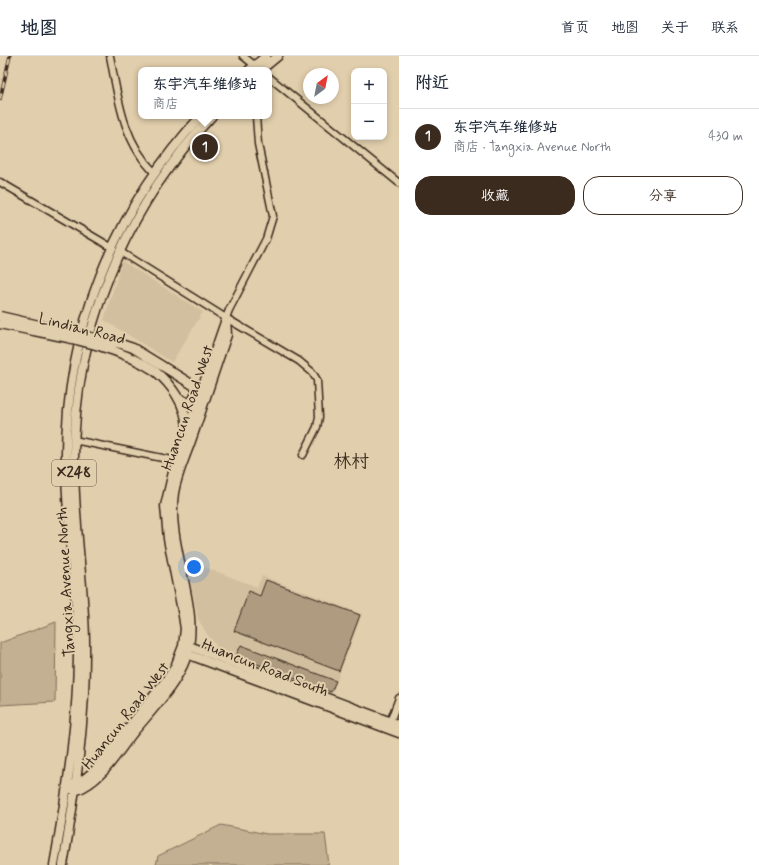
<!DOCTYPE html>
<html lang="zh">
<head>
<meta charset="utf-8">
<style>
  body { margin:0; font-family:Mynerve,"LXGW WenKai TC",sans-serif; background:#f6f6f7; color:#1f2937 }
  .controls { position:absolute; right:12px; top:12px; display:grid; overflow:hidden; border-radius:8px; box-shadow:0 2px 6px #0003 }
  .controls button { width:36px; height:36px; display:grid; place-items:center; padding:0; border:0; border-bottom:1px solid #e0e1e3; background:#fff; color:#1f2937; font:20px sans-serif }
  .compass { position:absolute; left:303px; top:12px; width:36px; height:36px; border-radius:50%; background:#fff; box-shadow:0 2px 6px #0003; rotate:32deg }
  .you { position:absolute; left:194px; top:511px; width:14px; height:14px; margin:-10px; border:3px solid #fff; border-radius:50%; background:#1a73e8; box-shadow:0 0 0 6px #1a73e833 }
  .badge { display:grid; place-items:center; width:26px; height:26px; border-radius:50%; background:#3b2a1e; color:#fff; font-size:13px; font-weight:700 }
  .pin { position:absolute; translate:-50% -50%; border:2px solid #fff; box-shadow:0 1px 4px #0006 }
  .popup { position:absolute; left:138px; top:11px; width:134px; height:52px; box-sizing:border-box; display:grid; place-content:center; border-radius:8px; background:#fff; filter:drop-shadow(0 1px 3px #0005); font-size:13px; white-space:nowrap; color:#747a83 }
  .popup b { font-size:15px; color:#1f2937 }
  .popup::after { content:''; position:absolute; left:50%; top:100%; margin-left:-8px; border:8px solid transparent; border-top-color:#fff }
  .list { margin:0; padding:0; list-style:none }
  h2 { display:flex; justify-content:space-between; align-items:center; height:52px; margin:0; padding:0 16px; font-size:17px }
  h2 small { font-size:13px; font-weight:400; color:#747a83 }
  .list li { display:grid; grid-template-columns:26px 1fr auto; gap:12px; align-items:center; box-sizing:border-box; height:56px; padding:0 16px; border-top:1px solid #e0e1e3 }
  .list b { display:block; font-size:15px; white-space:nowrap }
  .list p { margin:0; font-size:13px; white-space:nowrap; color:#747a83 }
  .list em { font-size:13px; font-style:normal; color:#747a83 }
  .actions { display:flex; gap:8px; padding:12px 16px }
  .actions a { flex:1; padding:9px 0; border:1px solid #3b2a1e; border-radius:16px; text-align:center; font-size:14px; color:#3b2a1e }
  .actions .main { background:#3b2a1e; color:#fff }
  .map { position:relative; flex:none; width:399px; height:809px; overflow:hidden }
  header { display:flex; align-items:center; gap:24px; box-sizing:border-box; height:56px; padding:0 20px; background:#fff; border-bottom:1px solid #e0e1e3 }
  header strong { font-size:19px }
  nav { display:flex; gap:22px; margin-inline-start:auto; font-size:14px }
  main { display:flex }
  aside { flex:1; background:#fff }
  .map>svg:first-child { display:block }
</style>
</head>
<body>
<header>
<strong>地图</strong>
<nav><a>首页</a><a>地图</a><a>关于</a><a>联系</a></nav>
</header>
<main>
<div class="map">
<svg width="399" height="809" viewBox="0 0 399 809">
  <rect width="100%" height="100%" fill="#e1ceac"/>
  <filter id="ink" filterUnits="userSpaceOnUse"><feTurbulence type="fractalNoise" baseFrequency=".025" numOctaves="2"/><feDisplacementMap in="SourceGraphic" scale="8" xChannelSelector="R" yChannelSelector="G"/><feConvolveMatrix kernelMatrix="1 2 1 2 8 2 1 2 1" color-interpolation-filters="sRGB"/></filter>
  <g filter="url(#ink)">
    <path fill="#d2bf9f" d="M122,205l81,51 -31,50 -68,-42z
      M186,504l71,27 5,-11 100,38 -30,80 -107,-41 -7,-5 -11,-14 -9,-15z"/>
    <path fill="#c3b092" stroke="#7f6d58" d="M56,566l-1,80 -55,3v-62z
      M221,769l46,9h58l4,31h-173l2,-9z"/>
    <path fill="#ae9b80" stroke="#3b2a1e" d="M266,524l94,35 -21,56 -105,-40 15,-40 11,5z
      M241,589l95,36 -5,11 -95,-36z"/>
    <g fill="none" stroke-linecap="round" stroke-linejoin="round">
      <defs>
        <path id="minor" d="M110,0c8,42 13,86 45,117
          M243,0l15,12
          M269,21l130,106
          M0,126l111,65
          M119,195l107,67 73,43 13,11 5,8 2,37 -2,10 -14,28
          M226,262l3,-8 37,-71 7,-23 -15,-72 -2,-28
          M74,384l103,21
          M390,666l9,-24"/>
        <path id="major" d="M249,14l17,-14
          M261,14l17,-14
          M159,308l42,26 2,3
          M155,315c17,14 31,34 32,57
          M178,342l11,5 4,-3 3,-7
          M184,590h5l210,79
          M185,594l2,4 212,79
          M74,728l9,-4 12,-10 72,-91 8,-12 8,-21 2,-17 -2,-13 -15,-77 -3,-33 8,-34 52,-150
          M71,733l4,2c26,-9 41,-36 57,-57 19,-23 44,-48 54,-76 17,-48 -20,-111 -12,-165 3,-19 12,-37 18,-55 12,-34 23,-69 35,-103l-1,-17
          M54,809c13,-74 25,-148 24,-224 -2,-59 -12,-118 -12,-177 -2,-129 47,-254 135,-348
          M63,809c13,-74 23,-148 22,-224 -1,-59 -11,-118 -11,-178 -1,-130 49,-253 138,-347"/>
      </defs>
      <use href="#minor" stroke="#3b2a1e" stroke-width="9"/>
      <use href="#major" stroke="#3b2a1e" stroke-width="11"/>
      <use href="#minor" stroke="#e1ceac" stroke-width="6"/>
      <use href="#major" stroke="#e1ceac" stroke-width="8"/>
      <defs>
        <path id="rail" d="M0,43l10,-43"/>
      </defs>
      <use href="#rail" stroke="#3b2a1e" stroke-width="3.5"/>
      <use href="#rail" stroke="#e1ceac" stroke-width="2" stroke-dasharray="6" stroke-linecap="butt"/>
      <defs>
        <path id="major-bridge" d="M0,260l121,28 12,4 26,16
          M0,268c52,12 110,17 155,47"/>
      </defs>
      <use href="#major-bridge" stroke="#3b2a1e" stroke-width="11" stroke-linecap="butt"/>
      <use href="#major-bridge" stroke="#e1ceac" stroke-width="8"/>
    </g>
  </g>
  <g text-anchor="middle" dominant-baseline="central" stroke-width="4" stroke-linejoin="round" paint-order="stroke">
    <rect fill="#e1ceac" stroke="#6d5b49" stroke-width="1" x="52" y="404" width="44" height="26" rx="3"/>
    <g font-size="15" font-weight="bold" fill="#3b2a1e">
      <text x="74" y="417">X248</text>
    </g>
    <g font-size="16" fill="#3b2a1e" stroke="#e1ceac">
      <text transform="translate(82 273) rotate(14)">Lindian Road</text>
      <text transform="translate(188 352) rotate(-71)">Huancun Road West</text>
      <text transform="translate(66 526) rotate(-93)">Tangxia Avenue North</text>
      <text transform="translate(265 612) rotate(21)">Huancun Road South</text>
      <text transform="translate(126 660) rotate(-52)">Huancun Road West</text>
    </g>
    <g font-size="18" fill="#3b2a1e" stroke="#e1ceac">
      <text x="351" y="406">林村</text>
    </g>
  </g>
</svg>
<div class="controls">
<button>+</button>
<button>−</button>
</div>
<svg class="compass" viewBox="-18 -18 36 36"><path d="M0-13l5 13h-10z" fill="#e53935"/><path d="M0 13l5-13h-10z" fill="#747a83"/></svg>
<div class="you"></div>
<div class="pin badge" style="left:205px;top:91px">1</div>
<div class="popup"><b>东宇汽车维修站</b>商店</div>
</div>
<aside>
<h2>附近<small></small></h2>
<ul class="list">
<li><span class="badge">1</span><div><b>东宇汽车维修站</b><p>商店 · Tangxia Avenue North</p></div><em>430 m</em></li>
</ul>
<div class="actions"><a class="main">收藏</a><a>分享</a></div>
</aside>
</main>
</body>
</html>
